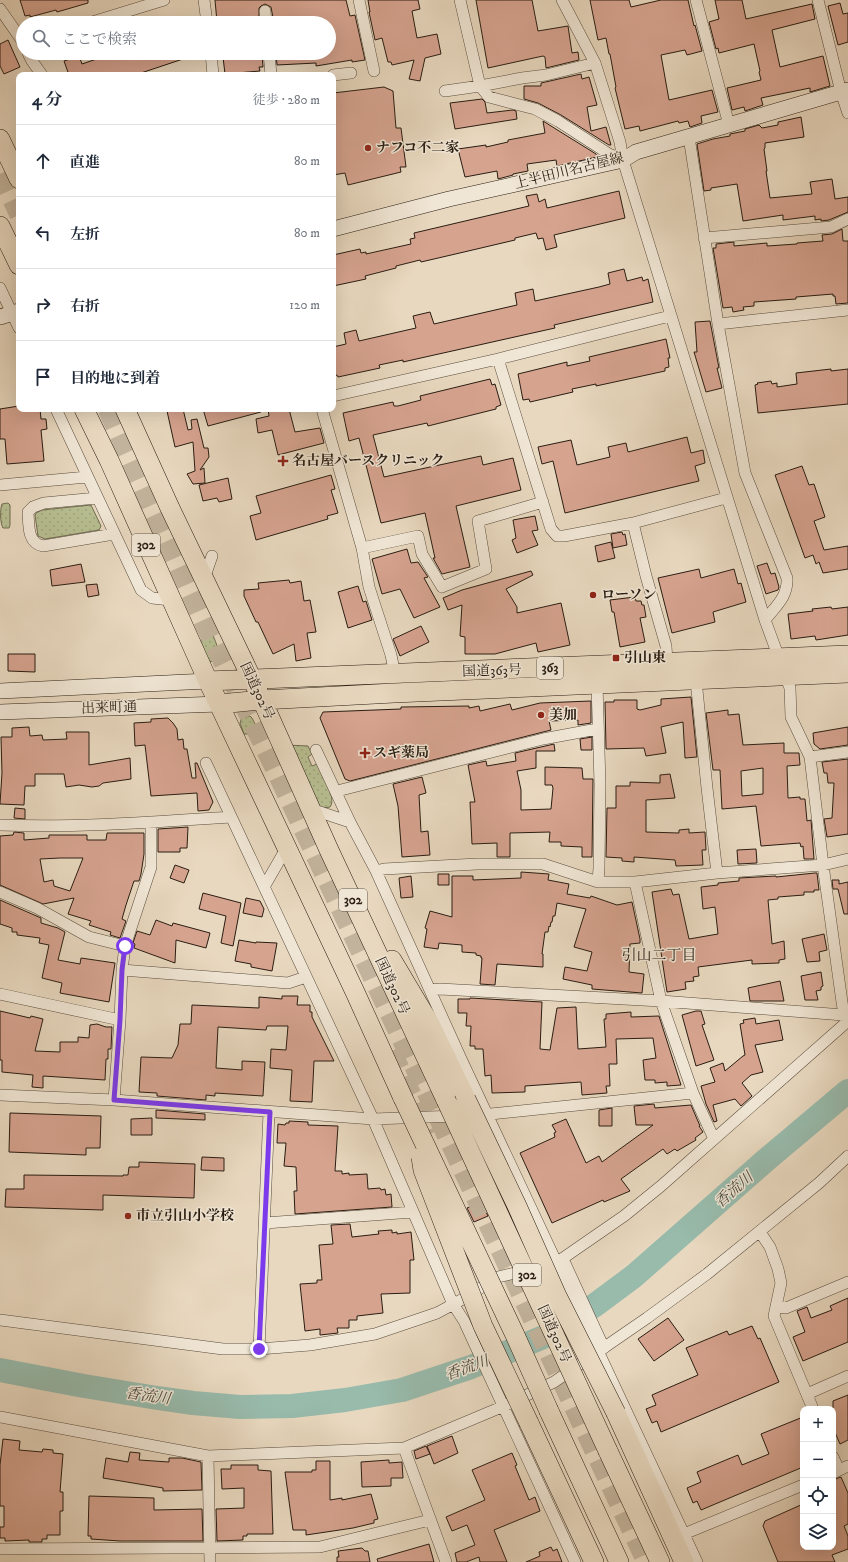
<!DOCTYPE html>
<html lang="ja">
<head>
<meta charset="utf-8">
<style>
  body { margin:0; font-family:"IM FELL DW Pica","Noto Serif JP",serif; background:#f2f2f3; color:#1f2937 }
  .controls { position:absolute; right:12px; bottom:12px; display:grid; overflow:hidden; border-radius:8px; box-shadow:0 4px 16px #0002 }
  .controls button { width:36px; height:36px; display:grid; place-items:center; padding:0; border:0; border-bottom:1px solid #e0e1e3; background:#fff; color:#1f2937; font:20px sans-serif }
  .stop { position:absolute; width:12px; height:12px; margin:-9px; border:3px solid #7c3aed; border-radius:50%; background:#fff }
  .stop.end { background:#7c3aed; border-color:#fff; box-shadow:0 1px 4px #0008 }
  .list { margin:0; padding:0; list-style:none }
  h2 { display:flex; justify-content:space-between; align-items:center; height:52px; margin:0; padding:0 16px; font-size:17px }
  h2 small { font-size:13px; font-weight:400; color:#747a83 }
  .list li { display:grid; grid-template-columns:26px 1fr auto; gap:12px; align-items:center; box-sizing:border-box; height:72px; padding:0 16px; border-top:1px solid #e0e1e3 }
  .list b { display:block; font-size:15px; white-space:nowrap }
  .list em { font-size:13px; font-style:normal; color:#747a83 }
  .icon { flex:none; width:22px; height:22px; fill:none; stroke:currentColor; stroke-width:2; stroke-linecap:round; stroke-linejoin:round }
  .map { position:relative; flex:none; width:848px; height:1562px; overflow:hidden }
  .search { position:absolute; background:#fff; box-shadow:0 4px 16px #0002; left:16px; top:16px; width:320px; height:44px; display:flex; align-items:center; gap:10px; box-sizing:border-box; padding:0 14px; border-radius:22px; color:#747a83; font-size:15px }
  .panel { position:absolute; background:#fff; box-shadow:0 4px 16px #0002; left:16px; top:72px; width:320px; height:340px; border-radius:8px }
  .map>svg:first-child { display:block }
</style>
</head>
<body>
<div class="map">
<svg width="848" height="1562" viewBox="0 0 848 1562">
  <defs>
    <pattern id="grass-dots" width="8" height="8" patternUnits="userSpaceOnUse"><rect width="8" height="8" fill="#b7be91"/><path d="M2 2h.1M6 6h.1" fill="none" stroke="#9da37c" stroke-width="1.8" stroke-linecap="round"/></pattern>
  </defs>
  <rect width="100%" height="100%" fill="#e8d8bf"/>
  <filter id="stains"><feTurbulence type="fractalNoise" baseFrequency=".005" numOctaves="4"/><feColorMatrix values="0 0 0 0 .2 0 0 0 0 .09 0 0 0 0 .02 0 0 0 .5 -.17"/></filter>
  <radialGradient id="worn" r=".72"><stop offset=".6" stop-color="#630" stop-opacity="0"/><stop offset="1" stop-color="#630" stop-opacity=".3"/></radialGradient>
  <path fill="url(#grass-dots)" stroke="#706e52" d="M8,503l2,2v20l-1,3h-6c-3,-5 -3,-19 -1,-24z
    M91,505l10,21 -2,4 -54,9 -7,-3 -3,-21 1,-2 6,-3z
    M213,635c3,9 9,18 2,26l-10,1 -11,-19z
    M244,716h6l2,2 8,16h-16l-4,-11 2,-6z
    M286,745l22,1 4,8 -4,3 4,9 5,-2c5,10 20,34 13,43l-6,1 -9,-3z"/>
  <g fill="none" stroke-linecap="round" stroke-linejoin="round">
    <path stroke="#98bbac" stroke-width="24" d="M0,1370l84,16 67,11 42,6 47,4 52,-1 53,-6 57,-10 69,-23 75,-31 49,-31 39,-29 132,-116 82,-69"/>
  </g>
  <path fill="#d6a38f" stroke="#291d12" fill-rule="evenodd" d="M20,0h68v3l-31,9 -1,-2 -26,7v-2l-5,1z
    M215,0h131l4,16 5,-1 10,45 -13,2v-2l-36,6v-3l-39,2 -1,-12h53v-30h-55l-3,-16 -6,-3 -4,2 -2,2v11l-26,4h-6v-2l-10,1z
    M368,0h50l2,9 -8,2 5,27 20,-4 4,20 -16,4 -5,23 -11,-2 5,-19 -22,5 -1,-3h-3l-6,-24 -7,2 -6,-28h1z
    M476,0h56l6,31 30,-5 4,27 6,-1 1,8 -33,8 -1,-11 -2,-1 -55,12z
    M590,0h39l2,7 30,-7h27l6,26 1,-1 7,26 -15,4 -2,-5 -24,5 8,45 43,-10 6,22 -17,4 1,7 -12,4 -2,-6 -9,2 -1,-2 -38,10 -1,-5 -14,3 -10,-41 1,-1 -6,-33h-1l-3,-16 -8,2z
    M715,0h27l4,19 66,-15 3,15 -43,11 8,37 43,-11 7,30 -20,6v-4l-49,10 2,7 -18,6 -1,-4 -12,3 -5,-22 34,-8 -2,-8 1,-1 -6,-27 -35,9 -1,-5 -2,1 -7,-27 10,-3z
    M840,3l3,11 5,-1v29l-10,3 -10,-39z
    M8,40l12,27 -16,7 -4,-8v-22z
    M114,53h81v2l-60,20h-66l-5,-14 15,-5 3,8z
    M226,53h36l1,14h-4l1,4 -35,3 -2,-17 4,-1z
    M581,74l1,5 7,-2 8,28 -10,2 4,24 15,-4 5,18h-2l-48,-30 -23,-12 -14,-4v-13h17v-3z
    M384,87l9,4 3,37h5l5,39h-6l1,5 -53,13 -3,-12 -12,2v-82z
    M482,99l3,3 2,11 26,-3 3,1 1,8 -62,10 -5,-26z
    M801,117l3,20 -39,6v5l-1,1 3,22h-1l4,27 42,-4 -2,-12 22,-3 3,20 13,-2v15l-19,8 -8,1v-2l-6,1v-4l-32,4v-5l-40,6 -6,-37 -26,4v2l-7,1 -7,-47 16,-5 17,-3v-2l15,-3v-2l14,-4 3,3 16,-3v-3z
    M543,121l53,33 1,3 -40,9 -1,-6 -29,4 1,7 -15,3v1l-15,4 -1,-8 -32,6 -7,-28 28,-4v2l22,-5v-2l37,-7z
    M619,191l6,27 -71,17 3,12 -11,3 -3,-12 -5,1 -2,-6 -21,5v2l-51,12 -43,10 -1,-2 -24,6v2l-31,8 1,3 -33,7v-31l27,-6 1,4 5,-1v2l45,-10 -1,-5 5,-1 -1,-5 115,-27 -3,-10 11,-2 2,8 6,-3 2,9z
    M842,229l1,12h5v62l-12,1 -1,-8h-2v-2l-37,3v2l-42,3v4l-11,1 1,3 -11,2 -1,-5 -9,1 -10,-60h3v-4l18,-2v4l33,-3v3l30,-2v-1l26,-2 -1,-6 10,-1z
    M624,269l3,12 15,-4 1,4 5,-2 5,23 -99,23 1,3 -18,4 -134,30v-2l-24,5 1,3 -42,9 -1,-2 -4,1v-29l13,-3 -2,-11 12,-3 3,11 57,-13 -3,-12 17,-4 4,12 83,-19 -2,-12 18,-4 2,12 64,-14 11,-3 -2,-11z
    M710,321l9,47h-2l5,20 -16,4 -12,-40h3l-2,-30z
    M666,339l4,19h-2l1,9 -4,1v3l-69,15v-2l-24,5 1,3 -43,10 -1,-3 -6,1 -5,-26 49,-12v4l23,-5 -1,-4z
    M831,369v2l17,-2v35l-90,9 -3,-28 3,-1 -1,-1 14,-2 1,3 5,-1v4l20,-3 -1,-11z
    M490,379l2,6 3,-1 6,21 -5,2v2l-68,17 -1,-3 -54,12 11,42 97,-21 2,9 30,-7 8,32 -65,16 14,61 -28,7 -9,-16h2l-10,-45 -44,10 -22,-85 -10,3 -6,-28 50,-11 1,4h4l23,-6 -1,-4z
    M19,406v3h21l1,10h5l1,10 -6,1 3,31 -37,3 -2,-25h-5v-30z
    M173,409h10l5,21 4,-1 -1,-9 6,-1 7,29h4l1,9 -9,13 4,-2 1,15 -12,1 -6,-10 8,-3 -2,-29 -18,5 -8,-36z
    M203,409h58v3l-53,14z
    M268,409h21l6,23 25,-4 4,15 -46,12 -6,-25 -14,3 -2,-14 13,-3z
    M687,437l4,16 12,-3 2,13 -10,3 4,15 -134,32 -12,-52 -11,3 -4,-17 33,-7 6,25 33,-8 -2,-10 18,-4 2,9z
    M802,466l7,19 5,-1 11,33 -11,4 10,29 24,-4v23l-25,4 -4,-11 -3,2 -3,-9 -8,3 -30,-83z
    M331,475l4,14 -4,1 7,23 -11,3 1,3 -72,21 -6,-24 11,-3 -5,-17z
    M228,478l4,21 -13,3 -2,-4 -14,3 -4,-16z
    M535,516l3,14 -6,1 6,14 -21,8 -5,-13 4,-2 -3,-18z
    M622,532l1,3 2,-1 2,11 -14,3 -2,-14z
    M611,542l4,16 -17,4 -3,-16z
    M407,549l4,14 7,-1 10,15 -4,1 16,29 -26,11 -14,-29 -18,5 -10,-35z
    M767,563l4,11 4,-1 4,14 -1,3 -12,4 -9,-28z
    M81,564l4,18 -33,4 -2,-16z
    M699,569l2,9 33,-9 4,15 3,-1 5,19 -33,10 2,10 -43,11 -14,-55z
    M531,571l2,4 -27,14 11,18v6l44,-10 9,42 -32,7 -2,-9 -41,11h-30v-17l-5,-1 2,-31 -14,5 -5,-12 19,-8z
    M289,580l1,3 11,-2 3,20 6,-1 6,32 -9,1 4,25 -15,3 -2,-17 -21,10 -15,-32h-2l-12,-26v-6l15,-1 -1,-6z
    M97,584l2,11 -11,2 -2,-12z
    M358,586l5,16 3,-1 6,19 -24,8 -10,-36z
    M635,597l1,4h5l1,4h2l2,12 -6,1 5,24 -25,5 -6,-35h-2l-2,-12z
    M831,607l1,2 16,-2v28l-32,5 -1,-4 -24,3 -3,-25 25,-3 -1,-2z
    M421,626l8,16 -29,14 -7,-17z
    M8,654h27v18l-27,-1z
    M691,697l6,60 -12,1 -2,-36 -22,5 5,26 -20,3 -2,-8 -38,1 -1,-47h9v-2h23v9l3,1 21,-5v-6z
    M591,701v22l-13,2v-5l-29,1 2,9 -201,51 -5,-2 -25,-61 3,-6 78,-3v-2l68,-1v2l10,-2 1,5 30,-7 2,6 28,-7z
    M728,710v5l11,-1 4,31 41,-2v10h15l1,12 -13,1 1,32 12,-1v2h5l2,22 4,-1 3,39h-10l-1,-13 -2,1 -1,-4 -39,3 -5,-40 -34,3 -2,-39h-7l-7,-57zM763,768v26l-21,2 -1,-25z
    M168,718l5,5 4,6 1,11 5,-1 1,10h3l5,29h4l-1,-15h2l16,39 -4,8 -11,1 -1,-18 -46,3 -6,-51 -10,1 -1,-23 17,-1v-3z
    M29,727l1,9 12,-1 1,5 24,-1 -1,-7h23v33l41,-7 1,21 -28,4 -4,3 -7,1 -13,-2 -13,2 -2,-13h-29v12h-10l-1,19 -24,-1 2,-31 -1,-36h11v-9z
    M848,727v18l-28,4 -6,-5 -1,-11z
    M592,737v13h-11l-1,-11z
    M554,744l1,7h-19v17l-19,3 4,19v20l30,-1 2,-21 -1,-3h-7v-18l37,1 1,11h10l-1,78h-10v-10l-21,-1v-4h-12l1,-10 -40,1v24h-13v-14l-25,1 -2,-42h5l-7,-37 18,-4 1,5 29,-5 -1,-8z
    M848,759v75l-21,3 -3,-18 8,-1 2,-35h-6l-1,-10h-3l-2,-11z
    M670,774l5,24 -29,2v32l33,1v-3l10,-1v4l16,-1 1,18h-4l1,15 -27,1 -1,-6 -41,-3v5l-12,-1v-3l-16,-1 1,-49h9v-22h14v-4l30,1v-8z
    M422,777l4,16 -7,2 2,37 7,-1 2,24 -28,2 -4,-51 -5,-22z
    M15,808l10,1v10l-11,-1z
    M188,827l-1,21h-7v4h-22v-23z
    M14,832l10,1v7l25,-2v-3h38v5h19l1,-7h37v21l-3,20 -2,7h-5l-8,24 -4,14 4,2 -6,17 -10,-3 1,-3 -22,-7 2,-4 -23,-7 6,-16 -31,6 -43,-19v-49l13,-1zM60,858h23l-13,33 -16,-5 -1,-6 -9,2 -4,-23z
    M756,849l1,14 -19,1 -1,-14z
    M175,865l14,5 -5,13 -14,-5z
    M521,872l28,2 -1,6 21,4 -2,10 23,4 1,-2 26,9 15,-3 8,37v4l-10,1 -1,28 15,2 -2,19 -50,-4v-4l-29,-6 2,-12 22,4 5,-19 -18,-5 12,-38 -29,-6 -2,13h-2l-1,6h-1l-1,5 -1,-1 -1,6h-3l-3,22h1v13l-46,-3 -2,21 -15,-1 2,-26h-1v-2l-5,-1v-2l-14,-1v-7l-23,-2 -1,6 -14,-2 3,-18 -2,-1 5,-17 22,6v-41h21v4l48,-2z
    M815,873h2l2,17h-5v2h-10v3l-26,2v2l-10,1 4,44 12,-3 1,18 -6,1v3l-27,1v-4l-54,7 1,9 -6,1 1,4 -9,1 1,7 -19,3 -15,-100 19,-3 2,6 6,-1 10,45 29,-5 -3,-27 -12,2 -2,-22 17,-2v-2l21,-2v-3l37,-2v1z
    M438,874h11v11h-11z
    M411,876l2,21 -12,1 -2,-20z
    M832,880h7v4l9,-2v32h-4l-6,-25h-5z
    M203,893l38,10 -8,43 -12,-3 5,-27 -27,-7z
    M246,898l14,3 4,8 -2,8 -19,-4z
    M0,900l41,18v5l17,5 7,4 -7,28 22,4 1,-6 34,5 -6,39 -49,-9 2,-10 -20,-5 7,-33 -10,-2 1,-5 -23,-3v-3h-5v-4l-12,-4z
    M156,920l16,6 1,-3 37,10 -4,15 -30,-8 -1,23 -41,-15 1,-4 -2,-1 4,-12 13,4z
    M824,934l3,16 -8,2 1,9 -13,1 -5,-23z
    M239,940l17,3v-1l21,1 -5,28 -21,-4v-3l-16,-3z
    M821,972l2,14 -2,1v3l-5,1 2,9h-13l-4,-24z
    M780,981l4,20h-34l-2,-13z
    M282,996h16l-1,9h13v7h2v5l22,44h-20l-2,41 -22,-1 2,-31 -22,-2 1,-19 15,1 2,-24h-21l-1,4 -48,-3 -2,41 26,2v-9l23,1 -2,34 -48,-3v3l-9,-1v5l-49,-4v-3l-18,-1 2,-35 31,1 6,-13 2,-21h11l1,-19 67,3v-11l23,2z
    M470,998l72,4 -2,47 10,1 7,-42 19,-1 2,42 28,-2 -2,-28h2v-5l25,-2v5l28,-1 22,69 -14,1v-4l-12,1v-3h-10l-2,-20 13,-2 -3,-20 -37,1 1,25h-8l1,22h-4l1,7 -25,2 -1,-13 -56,4v6l-33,1 -1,-18 -6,1 -2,-27h-8v-3h-5l1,-20h-5l1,-13h-9v-14h12z
    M0,1011l30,7 1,-2 12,3 -8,32 25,1v-10h18v-5l11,1 1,-13 7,-1 9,3h6l-1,22h-3v10h-2l-1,21 -62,-4v12l-11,-1 1,-12 -31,-3v-12h-2z
    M696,1011h5l4,13 -3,1 12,35 -18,6 -14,-51z
    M755,1018l1,6 23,-4 4,20 -28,5 8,27 -12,3 -9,8 10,13 -11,10 -6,-7 -22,6 4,16 -3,1 -8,-18 -5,-18 14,-4 -5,-14 13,-5 2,8 18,-15 2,-1 -5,-31 4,-1 -1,-3z
    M654,1104l1,4 36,-3 9,21h-1l4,6 -8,6 1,2 -19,11 -2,-2 -8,5 -4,-5 -42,30 9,12 -26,11 -1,-2 -51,23 -32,-70 35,-16 -1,-4 2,-1 -4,-7 14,-6 20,44 13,-7 3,6 51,-37h-17l-2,-19z
    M612,1108v18h-13v-16z
    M156,1110l49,4v6l-49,-2z
    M10,1113l91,3 -1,32h-14v7l-77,-3z
    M152,1118v17h-21v-16z
    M289,1121l19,1v3l30,1 -3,45h7v3l7,-1v2l18,-1 1,15 12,-1 1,2 4,-1 1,6 5,-1 1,13 -97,7 -1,-23h3l-1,-24 -12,-1 2,-23h-9l1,-19 7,1 1,-2h3z
    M202,1157l22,1v13l-23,-1z
    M139,1162l56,2 -1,34 -91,-3v15l-98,-3 1,-18h18v-14l99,1v-1h5l1,-8h10z
    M481,1202l7,14 -14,6 -7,-14z
    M350,1224l2,13 27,-3 -1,-3 14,-1v3l5,-1v2l14,-2 3,28h-4v33l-29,1 2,19 -26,3v4h-8v8h-12l1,5 -18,2v-6l-15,2 -5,-47 17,-1v-3h5l-3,-35 14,-1 -2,-19z
    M848,1298v44l-45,19 -10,-24 12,-5 -8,-21 10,-4 4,11 21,-8 -2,-4z
    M668,1318l16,22 -30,21 -16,-22z
    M752,1326l6,13 2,-1 19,44 -118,50 -4,-11 -5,2 -6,-14 10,-4 -4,-10 46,-20 -12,-27 41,-17 2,4z
    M848,1395v45l-8,4 -7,-16v-27z
    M803,1417v50l-102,43 -4,-9 -4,2 -6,-15 14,-6 -4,-10 41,-17 4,10 27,-11 -8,-20z
    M452,1436l6,17 -24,11 -7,-18z
    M3,1439l17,2 -1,9 23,2 1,-3 10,1v3l10,1 -3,38h3v19h-3v24h-13v4h-5v3h-13v-2l-24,1v-3h-5v-11h4v-21h-4v-41z
    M426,1446l4,8 -14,5 -2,-8z
    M130,1452l10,1 -1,7 30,2v-4h13l19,4 1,28 -39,1v-3l-60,-10 3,-20 22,4z
    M512,1453l5,12 -2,1 14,34 6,-3 5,14 -46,19 13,32h-27l-1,-5 -13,5h-9l-2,-9 20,-8 -8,-20 -15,6 -6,-14 39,-17 -13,-30z
    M389,1460v3l13,-1 1,16h-12v8l-29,1 -1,-25z
    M316,1461h14v39l12,-2v2l29,-6 7,25 -4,1v3l-21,5 -47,7v-5h-13l-8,-58h27v-2h4z
    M231,1465h27v5l13,1 2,63h-26v2h-4v4l-26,1 -1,-32 28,-1v-20l-22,1 -1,-20h10z
    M841,1477l7,16v31l-4,2 4,10v13l-16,6 3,7h-57l-15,-36 2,-5 38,-17v43h30v-67z
    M89,1496l65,2v12l48,-1 1,32h-83l-29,-2v-3h-3z
    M429,1544l5,18h-56l-1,-3z
    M551,1547l2,4 4,-2 5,13h-36l14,-6 -1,-4z
    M362,1548l3,3h3l2,11h-33v-5h2l-1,-6z"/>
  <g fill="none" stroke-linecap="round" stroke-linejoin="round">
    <path stroke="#c2b39c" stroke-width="19" stroke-dasharray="19 10" stroke-linecap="butt" d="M0,174l19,41
      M107,409l98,217 64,131 377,805
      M392,1051l38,83"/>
    <defs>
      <path id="street" d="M204,0l3,23
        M359,0l15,71
        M460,0l20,86 42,-8 24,-3 49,-12
        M562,0l33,63 25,79 3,18 142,460 25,68 1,29 19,40 13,108 19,137 2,13 4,4
        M696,0l33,125
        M818,0l23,92 7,21
        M0,9l23,33
        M265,11l1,12
        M89,23l75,-23
        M28,53l4,8 10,14
        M211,53l2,22
        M269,53l2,22
        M333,75l18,-2
        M445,91l35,-5 9,11 46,12 23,12 51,33 14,6
        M689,137l29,187 27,149 42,105c1,19 -11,28 -22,42
        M704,238l127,-11 17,-8
        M0,288l19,40
        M718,324l130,-14
        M498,359l53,170 6,7h7l69,-13 93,-25
        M333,396l165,-37 172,-43
        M56,409l85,181 11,8 19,2
        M322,409l40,139 7,39 22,68 4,20
        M0,485l87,-8
        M97,498l-53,5 -11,4 -5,5c1,13 -1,31 15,34l71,-12
        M633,523l13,53 20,70 1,17
        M362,548l56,-12 4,18 20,33 44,-18 -8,-48 65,-19
        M204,579l8,-23
        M696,680l11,108 10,85
        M597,684l3,100 -1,84 -1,14
        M316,750l34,72 26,49 86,190 235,501
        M810,757l38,-5
        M206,763l167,356 80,185 11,17 111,241
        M337,791l206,-52 54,-10
        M311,809l39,13
        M0,825c77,3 154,-3 231,-8
        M376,871l8,-2 93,-5h66l55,18h37l82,-9 106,-8 25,-6
        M635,882l26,119 32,92 21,46
        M264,887l23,-40
        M0,892l37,16 52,29 36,9
        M122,970l166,13 18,-6
        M430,990l10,-1 221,12 183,14
        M0,994l120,26
        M0,1095l114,5 259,19 84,-3
        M114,1100l6,-80 2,-50 3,-24 26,-79v-44
        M481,1115l212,-22
        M265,1223l148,-11
        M760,1232l10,15 8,22 3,14 -7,33 39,93
        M563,1259l41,89
        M776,1306l10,2 62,-26
        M0,1320l223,29h36l51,-4 65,-11 62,-21 24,-13 37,-23 58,-14 68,-47 37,-30 187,-165
        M259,1349l10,-237
        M807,1394l41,-18
        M0,1417l208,39 196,-8 100,-42 50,-24 93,-64 60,-44 112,-91 29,-27
        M404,1448l42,114
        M208,1456l2,106
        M833,1457l6,13
        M833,1473l15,-7
        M684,1534l119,-49
        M0,1549l320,-2 110,-27"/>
      <path id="secondary" d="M333,229l116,-30 174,-39 13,-8 212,-62
        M0,317l19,-6
        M0,691l208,-10
        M0,712l219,-8"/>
      <path id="highway" d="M0,139l19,40
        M0,226l19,39
        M84,409l25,51 99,221 147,311 48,106
        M125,409l44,97 93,194 67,150 117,250
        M208,681l640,-26
        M219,704l43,-4 132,-7 454,-20
        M392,960l38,64 36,75
        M549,1411l70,151
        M616,1413l68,149
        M529,1423l65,139
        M608,1451l52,111"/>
    </defs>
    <use href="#street" stroke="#594c3d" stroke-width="12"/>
    <use href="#secondary" stroke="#291d12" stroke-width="16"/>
    <use href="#highway" stroke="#291d12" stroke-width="20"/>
    <use href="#street" stroke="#f0e6d5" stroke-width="11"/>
    <use href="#secondary" stroke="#f0e6d5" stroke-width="15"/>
    <use href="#highway" stroke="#e8d8bf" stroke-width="19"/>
    <defs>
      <path id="highway-bridge" d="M403,1098l112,237 34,76
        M466,1099l51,107 40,90 59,117
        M446,1100l162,351
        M421,1157l2,13 60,156 46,97"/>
    </defs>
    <use href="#highway-bridge" stroke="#291d12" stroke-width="20" stroke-linecap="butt"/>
    <use href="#highway-bridge" stroke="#e8d8bf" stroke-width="19"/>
  </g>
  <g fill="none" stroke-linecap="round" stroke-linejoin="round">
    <path stroke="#7c3aed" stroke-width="5" d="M125,946l-3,24 -2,50 -6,80 156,12 -11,237"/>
  </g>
  <g fill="#8f2418" stroke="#f0e6d5" stroke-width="1.5">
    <circle cx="368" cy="148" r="4"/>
    <path d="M281 455h4v4h4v4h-4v4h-4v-4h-4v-4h4z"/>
    <circle cx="593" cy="595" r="4"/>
    <rect x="612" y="654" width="8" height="8" rx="2"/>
    <circle cx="541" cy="715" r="4"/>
    <path d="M363 747h4v4h4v4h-4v4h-4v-4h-4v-4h4z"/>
    <circle cx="128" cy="1216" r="4"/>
  </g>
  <g text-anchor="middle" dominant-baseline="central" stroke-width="3" stroke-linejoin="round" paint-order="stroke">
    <g fill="#f0e6d5" stroke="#65594c" stroke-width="1">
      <rect x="132" y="534" width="28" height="22" rx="3"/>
      <rect x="537" y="657" width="26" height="22" rx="3"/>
      <rect x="339" y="889" width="28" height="22" rx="3"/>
      <rect x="513" y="1264" width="28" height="22" rx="3"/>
    </g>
    <g font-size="13" font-weight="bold" fill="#291d12">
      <text x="146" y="545">302</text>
      <text x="550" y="668">363</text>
      <text x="353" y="900">302</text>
      <text x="527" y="1275">302</text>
    </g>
    <g font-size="14" font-weight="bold" fill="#291d12" stroke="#f0e6d5" text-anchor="start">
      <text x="376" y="148">ナフコ不二家</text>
      <text x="292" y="461">名古屋バースクリニック</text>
      <text x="601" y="595">ローソン</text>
      <text x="624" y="658">引山東</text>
      <text x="549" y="715">美加</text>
      <text x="373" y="753">スギ薬局</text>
      <text x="136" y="1216">市立引山小学校</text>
    </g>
    <g font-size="14" fill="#291d12" stroke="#f0e6d5">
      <text transform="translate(569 171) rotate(-14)">上半田川名古屋線</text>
      <text transform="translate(492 671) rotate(-2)">国道363号</text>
      <text transform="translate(257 691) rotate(65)">国道302号</text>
      <text transform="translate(109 708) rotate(-2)">出来町通</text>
      <text transform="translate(392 986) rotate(65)">国道302号</text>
      <text transform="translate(554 1334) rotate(66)">国道302号</text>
    </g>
    <g font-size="15" fill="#291d12" stroke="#f0e6d5">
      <text x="659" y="955">引山二丁目</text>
    </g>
    <g font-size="15" font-style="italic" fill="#4a4c40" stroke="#f0e6d5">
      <text transform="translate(734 1190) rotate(-41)">香流川</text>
      <text transform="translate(467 1368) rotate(-20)">香流川</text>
      <text transform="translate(148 1396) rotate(8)">香流川</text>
    </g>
  </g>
  <rect width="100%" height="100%" filter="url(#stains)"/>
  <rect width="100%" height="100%" fill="url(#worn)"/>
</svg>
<div class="controls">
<button>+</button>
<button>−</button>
<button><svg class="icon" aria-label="locate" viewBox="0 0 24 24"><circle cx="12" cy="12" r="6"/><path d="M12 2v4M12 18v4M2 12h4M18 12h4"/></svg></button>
<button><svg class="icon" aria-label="layers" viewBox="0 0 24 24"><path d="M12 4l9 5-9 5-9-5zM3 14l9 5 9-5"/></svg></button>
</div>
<div class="stop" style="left:125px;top:946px"></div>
<div class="stop end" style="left:259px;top:1349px"></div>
<div class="search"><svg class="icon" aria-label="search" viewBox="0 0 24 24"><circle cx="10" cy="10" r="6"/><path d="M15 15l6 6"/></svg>ここで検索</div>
<section class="panel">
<h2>4 分<small>徒歩 · 280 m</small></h2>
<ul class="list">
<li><svg class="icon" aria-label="ahead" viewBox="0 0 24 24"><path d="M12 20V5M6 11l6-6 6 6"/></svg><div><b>直進</b></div><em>80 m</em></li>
<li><svg class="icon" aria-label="left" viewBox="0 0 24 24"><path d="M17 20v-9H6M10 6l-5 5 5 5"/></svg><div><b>左折</b></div><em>80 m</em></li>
<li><svg class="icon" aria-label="right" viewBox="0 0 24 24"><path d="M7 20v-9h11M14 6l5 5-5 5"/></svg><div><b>右折</b></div><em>120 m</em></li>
<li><svg class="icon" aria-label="arrive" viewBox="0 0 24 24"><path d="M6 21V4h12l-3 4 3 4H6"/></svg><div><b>目的地に到着</b></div></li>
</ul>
</section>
</div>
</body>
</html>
